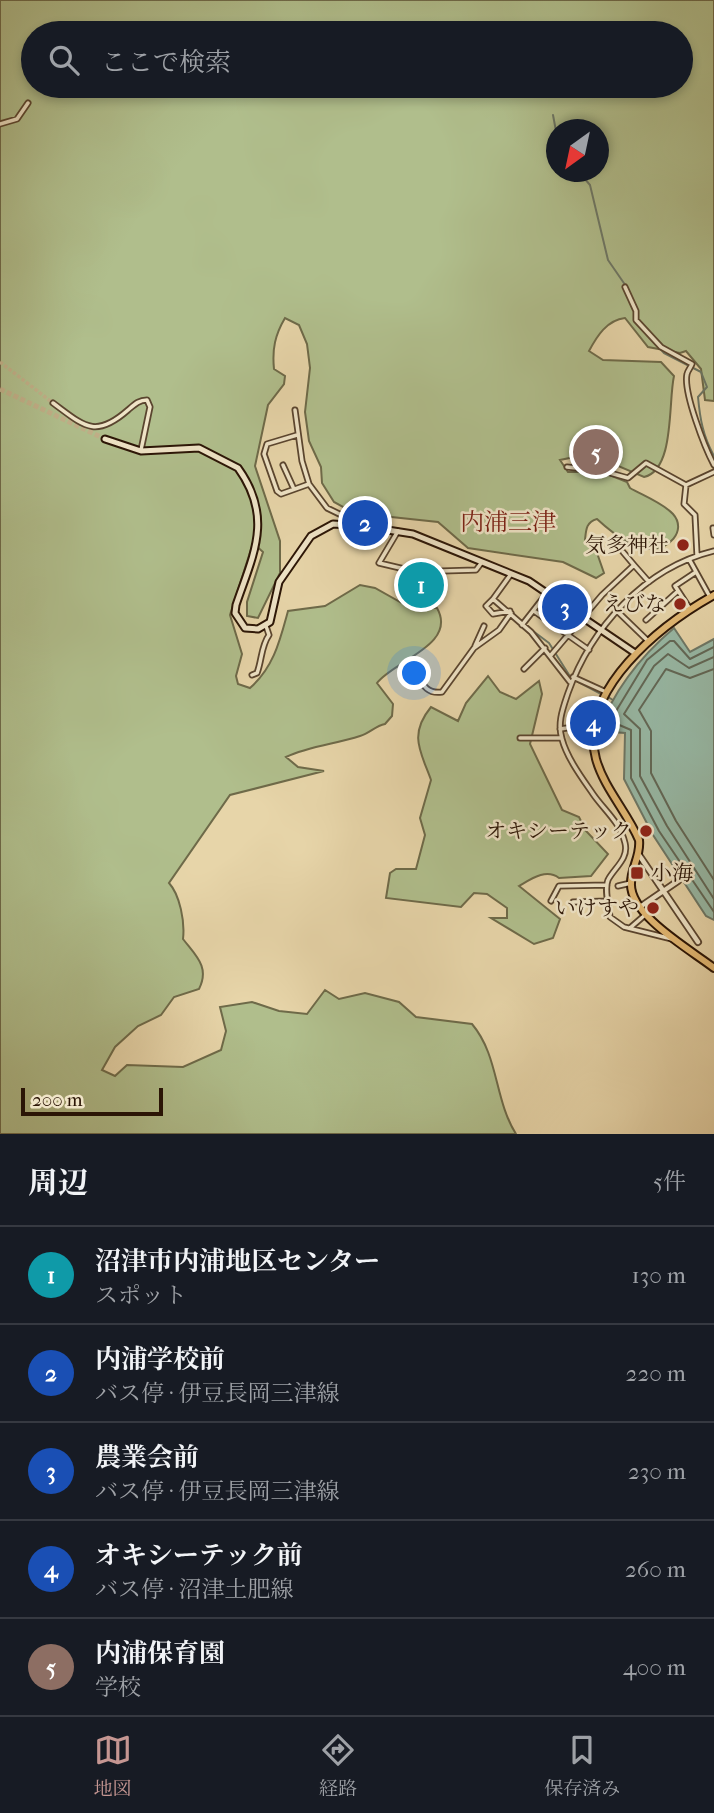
<!DOCTYPE html>
<html lang="ja">
<head>
<meta charset="utf-8">
<style>
  body { margin:0; font-family:"IM FELL French Canon","Noto Serif JP",serif; background:#242831; color:#f1f3f6 }
  .compass { position:absolute; left:546px; top:119px; width:63px; height:63px; border-radius:50%; background:#171b24; box-shadow:0 4px 10px #0003; rotate:213deg }
  .scale { position:absolute; left:21px; bottom:18px; width:142px; box-sizing:border-box; padding-left:7px; border:4px solid #2b1506; border-top:0; font-size:19px; line-height:24px; white-space:nowrap; color:#2b1506; -webkit-text-stroke:5px #efe4c7; paint-order:stroke }
  .you { position:absolute; left:415px; top:674px; width:24px; height:24px; margin:-18px; border:5px solid #fff; border-radius:50%; background:#1a73e8; box-shadow:0 0 0 10px #1a73e833 }
  .badge { display:grid; place-items:center; width:46px; height:46px; border-radius:50%; background:#c59692; color:#fff; font-size:23px; font-weight:700 }
  .pin { position:absolute; translate:-50% -50%; border:4px solid #fff; box-shadow:0 2px 7px #0006 }
  .list { margin:0; padding:0; list-style:none }
  h2 { display:flex; justify-content:space-between; align-items:center; height:91px; margin:0; padding:0 28px; font-size:30px }
  h2 small { font-size:23px; font-weight:400; color:#9ea1a6 }
  .list li { display:grid; grid-template-columns:46px 1fr auto; gap:21px; align-items:center; box-sizing:border-box; height:98px; padding:0 28px; border-top:2px solid #363941 }
  .list b { display:block; font-size:26px; white-space:nowrap }
  .list p { margin:0; font-size:23px; white-space:nowrap; color:#9ea1a6 }
  .list em { font-size:23px; font-style:normal; color:#9ea1a6 }
  .icon { flex:none; width:38px; height:38px; fill:none; stroke:currentColor; stroke-width:2; stroke-linecap:round; stroke-linejoin:round }
  .map { position:relative; flex:none; width:714px; height:1134px; overflow:hidden }
  .search { position:absolute; background:#171b24; box-shadow:0 4px 10px #0003; left:21px; right:21px; top:21px; height:77px; display:flex; align-items:center; gap:18px; box-sizing:border-box; padding:0 24px; border-radius:38px; color:#9ea1a6; font-size:26px }
  .sheet { height:581px; background:#171b24 }
  nav { display:flex; justify-content:space-around; align-items:center; box-sizing:border-box; height:98px; border-top:2px solid #363941; background:#171b24; font-size:19px; color:#9ea1a6 }
  nav a { display:grid; justify-items:center; gap:4px }
  nav .on { color:#c59692 }
  .map>svg:first-child { display:block }
</style>
</head>
<body>
<div class="map">
<svg width="714" height="1134" viewBox="0 0 714 1134">
  <rect width="100%" height="100%" fill="#e7d5a9"/>
  <filter id="stains"><feTurbulence type="fractalNoise" baseFrequency=".00286" numOctaves="4"/><feColorMatrix values="0 0 0 0 .2 0 0 0 0 .09 0 0 0 0 .02 0 0 0 .5 -.17"/></filter>
  <radialGradient id="worn" r=".72"><stop offset=".6" stop-color="#630" stop-opacity="0"/><stop offset="1" stop-color="#630" stop-opacity=".3"/></radialGradient>
  <path fill="#b0be8c" stroke="#6e6a49" stroke-width="2" fill-rule="evenodd" d="M0,0h714v401l-9,-1 -4,-31 -15,-18 -6,2 -32,-6 -23,-29c-18,2 -28,18 -36,33l14,9 58,2 13,14c-6,26 1,94 -30,101l-33,-14 -9,-16 -11,-6 -12,15 -19,4 8,12h34l25,10 3,6c12,7 33,15 43,26 15,17 -6,37 -23,35 -19,-1 -40,-18 -53,-30 -11,3 -11,11 -12,21l12,13 7,20 -8,5 -33,-16 -95,-14 -30,-26 -84,-9 -20,-11 -12,-19 -1,-16 -12,-26 -4,-29 5,-44 -3,-24 -8,-19 -14,-7c-10,17 -13,31 -11,51l11,7 -1,8 -16,21 -13,61 25,75v32l-22,45 -11,-2v-14l16,-50 -10,-9 -23,72 12,39 -6,22 2,8 12,4c24,-21 30,-48 38,-77l37,-5 35,-21 15,3 34,19 28,1c21,37 -44,53 -60,75l16,21 -1,12 -7,8c-10,2 -15,9 -25,12 -24,8 -51,10 -74,21l12,10 26,4 -94,24 -61,88c11,12 16,39 14,56 13,17 27,28 16,50l-25,8 -13,18 -23,11 -23,21 -13,23 13,6 12,-11 56,2 38,-17 5,-19 -6,-24 32,-5 27,9 28,3 18,-24 14,9 26,-6 34,9 17,15 56,7c27,32 22,75 44,110h-516zM33,33h648v53h-648zM556,130h42v42h-42z
    M488,676l12,16 16,7 23,-18 3,13 -12,50 32,66 17,7 7,14 22,23 -17,22 -32,2c-13,-10 -28,1 -40,8l41,33 -7,19 -19,6 -43,-26h16v-10l-20,-14 -13,-1 -13,14 -75,-9 4,-25 6,-4h20l9,-34 -5,-17 11,-38c-10,-28 -23,-45 0,-73l27,14 8,-18z"/>
  <path fill="#97b9a6" stroke="#6c7766" stroke-width="2" d="M674,628l16,24 24,-13v281l-8,-4 -53,-81 -29,-56 1,-46 -26,-2c15,-42 42,-75 75,-103z"/>
  <g fill="none" stroke-linecap="round" stroke-linejoin="round">
    <path stroke="#616756" stroke-width="2" d="M714,647l-24,12 -16,-18h-4l-23,19 -37,61 21,9v48l28,53 55,81
      M714,657l-25,11 -21,-14 -14,12 -30,48 16,15v47l27,50 47,73
      M714,669l-24,9 -24,-9 -27,41 12,21v42l25,48 38,59"/>
    <path stroke="#6c7766" stroke-width="2" d="M553,115l3,16
      M579,172l11,13 18,75 20,29
      M635,304l3,15
      M640,327l24,26 37,19 6,15 -9,10c2,22 5,39 16,59
      M513,613l7,7
      M529,628l20,15 22,35 32,17
      M608,697l5,3"/>
    <path stroke="#c1af88" stroke-width="3.5" stroke-dasharray="3.5 2" stroke-linecap="butt" d="M0,362l53,41"/>
    <path stroke="#c1af88" stroke-width="5" stroke-dasharray="5 2.5" stroke-linecap="butt" d="M0,389l105,50"/>
    <defs>
      <path id="minor" d="M0,124l17,-5 11,-16
        M625,287l11,24v9l25,27 31,17c-1,3 -4,6 -5,10 -4,18 18,74 27,91
        M53,403c31,23 42,36 75,7 7,-6 11,-10 19,-10l3,7 -9,43
        M295,410l7,51 7,23 18,24 35,17
        M297,435l-30,9 -3,10 13,37 4,3 28,-10
        M283,465l10,22
        M567,467l36,4 25,7 18,-15 40,22 -2,19 11,11 2,40
        M686,485l28,-13
        M713,528l1,7
        M398,531l-19,32 55,13 8,-5 34,-1 6,-8
        M623,552l11,13
        M689,559l21,38
        M511,574l-18,25 38,33 39,50
        M493,599l-7,7 7,8 17,-3
        M690,609l-15,-23 21,-14
        M616,610l31,30
        M534,611l55,39
        M646,620l32,-29
        M522,625l25,-32
        M475,646l9,-20
        M551,655l51,-60 32,-30 15,17
        M412,667c9,11 11,28 30,25l32,-44 25,-18 12,-17
        M524,669l21,-21
        M252,675l5,-2c5,-13 4,-27 12,-38l-3,-9
        M573,677l33,15
        M560,729l35,-5
        M520,738h41
        M618,886l13,-3
        M551,901l8,-15 48,-1
        M573,902l35,-1
        M630,928l15,-13
        M672,939l-48,-12 -14,-10c-1,-10 -6,-28 -2,-37 6,-12 21,-21 17,-37 -5,-21 -21,-33 -32,-49 -11,-16 -26,-36 -31,-55 -5,-16 1,-31 6,-46 23,-65 76,-125 146,-142"/>
      <path id="tertiary" d="M639,855l59,87
        M640,907l38,-26"/>
      <path id="secondary" d="M105,439l36,12 58,-3 39,20c36,50 15,87 -2,137l-1,8 10,15 13,1 12,-7 9,-40 32,-46 22,-12 29,2 51,8 116,47 106,72"/>
      <path id="primary" d="M714,595c-52,29 -137,95 -118,164 8,29 31,53 43,81 2,16 -8,27 -8,43 -2,32 60,67 83,85"/>
    </defs>
    <use href="#minor" stroke="#5a452f" stroke-width="7"/>
    <use href="#tertiary" stroke="#5a452f" stroke-width="8"/>
    <use href="#secondary" stroke="#2b1506" stroke-width="9"/>
    <use href="#primary" stroke="#2b1506" stroke-width="10"/>
    <use href="#minor" stroke="#efe4c7" stroke-width="3.5"/>
    <use href="#tertiary" stroke="#efe4c7" stroke-width="4.5"/>
    <use href="#secondary" stroke="#efe4c7" stroke-width="5"/>
    <use href="#primary" stroke="#e4ba74" stroke-width="6"/>
  </g>
  <g fill="#8f2418" stroke="#efe4c7" stroke-width="2.5">
    <circle cx="683" cy="545" r="7"/>
    <circle cx="680" cy="604" r="7"/>
    <circle cx="646" cy="831" r="7"/>
    <rect x="630" y="866" width="14" height="14" rx="3.5"/>
    <circle cx="653" cy="908" r="7"/>
  </g>
  <g text-anchor="middle" dominant-baseline="central" stroke-width="5" stroke-linejoin="round" paint-order="stroke">
    <g font-size="21" fill="#2b1506" stroke="#efe4c7" text-anchor="end">
      <text x="669" y="545">気多神社</text>
      <text x="666" y="604">えびな</text>
      <text x="632" y="831">オキシーテック</text>
      <text x="651" y="873" text-anchor="start">小海</text>
      <text x="639" y="908">いけすや</text>
    </g>
    <g font-size="24" fill="#7a1f14" stroke="#efe4c7">
      <text x="508" y="522">内浦三津</text>
    </g>
  </g>
  <rect width="100%" height="100%" filter="url(#stains)"/>
  <rect width="100%" height="100%" fill="url(#worn)"/>
</svg>
<svg class="compass" viewBox="-18 -18 36 36"><path d="M0-13l5 13h-10z" fill="#e53935"/><path d="M0 13l5-13h-10z" fill="#9ea1a6"/></svg>
<div class="scale">200 m</div>
<div class="you"></div>
<div class="pin badge" style="left:421px;top:585px;background:#0f9aa8">1</div>
<div class="pin badge" style="left:365px;top:523px;background:#1a4fb4">2</div>
<div class="pin badge" style="left:565px;top:607px;background:#1a4fb4">3</div>
<div class="pin badge" style="left:593px;top:723px;background:#1a4fb4">4</div>
<div class="pin badge" style="left:596px;top:452px;background:#8d6e63">5</div>
<div class="search"><svg class="icon" aria-label="search" viewBox="0 0 24 24"><circle cx="10" cy="10" r="6"/><path d="M15 15l6 6"/></svg>ここで検索</div>
</div>
<section class="sheet">
<h2>周辺<small>5件</small></h2>
<ul class="list">
<li><span class="badge" style="background:#0f9aa8">1</span><div><b>沼津市内浦地区センター</b><p>スポット</p></div><em>130 m</em></li>
<li><span class="badge" style="background:#1a4fb4">2</span><div><b>内浦学校前</b><p>バス停 · 伊豆長岡三津線</p></div><em>220 m</em></li>
<li><span class="badge" style="background:#1a4fb4">3</span><div><b>農業会前</b><p>バス停 · 伊豆長岡三津線</p></div><em>230 m</em></li>
<li><span class="badge" style="background:#1a4fb4">4</span><div><b>オキシーテック前</b><p>バス停 · 沼津土肥線</p></div><em>260 m</em></li>
<li><span class="badge" style="background:#8d6e63">5</span><div><b>内浦保育園</b><p>学校</p></div><em>400 m</em></li>
</ul>
</section>
<nav>
<a class="on"><svg class="icon" aria-label="map" viewBox="0 0 24 24"><path d="M3 6l6-2 6 2 6-2v14l-6 2-6-2-6 2zM9 4v14M15 6v14"/></svg>地図</a>
<a><svg class="icon" aria-label="directions" viewBox="0 0 24 24"><path d="M12 3l9 9-9 9-9-9zM9 14v-3h6M13 9l2 2-2 2"/></svg>経路</a>
<a><svg class="icon" aria-label="saved" viewBox="0 0 24 24"><path d="M7 4h10v16l-5-4-5 4z"/></svg>保存済み</a>
</nav>
</body>
</html>
